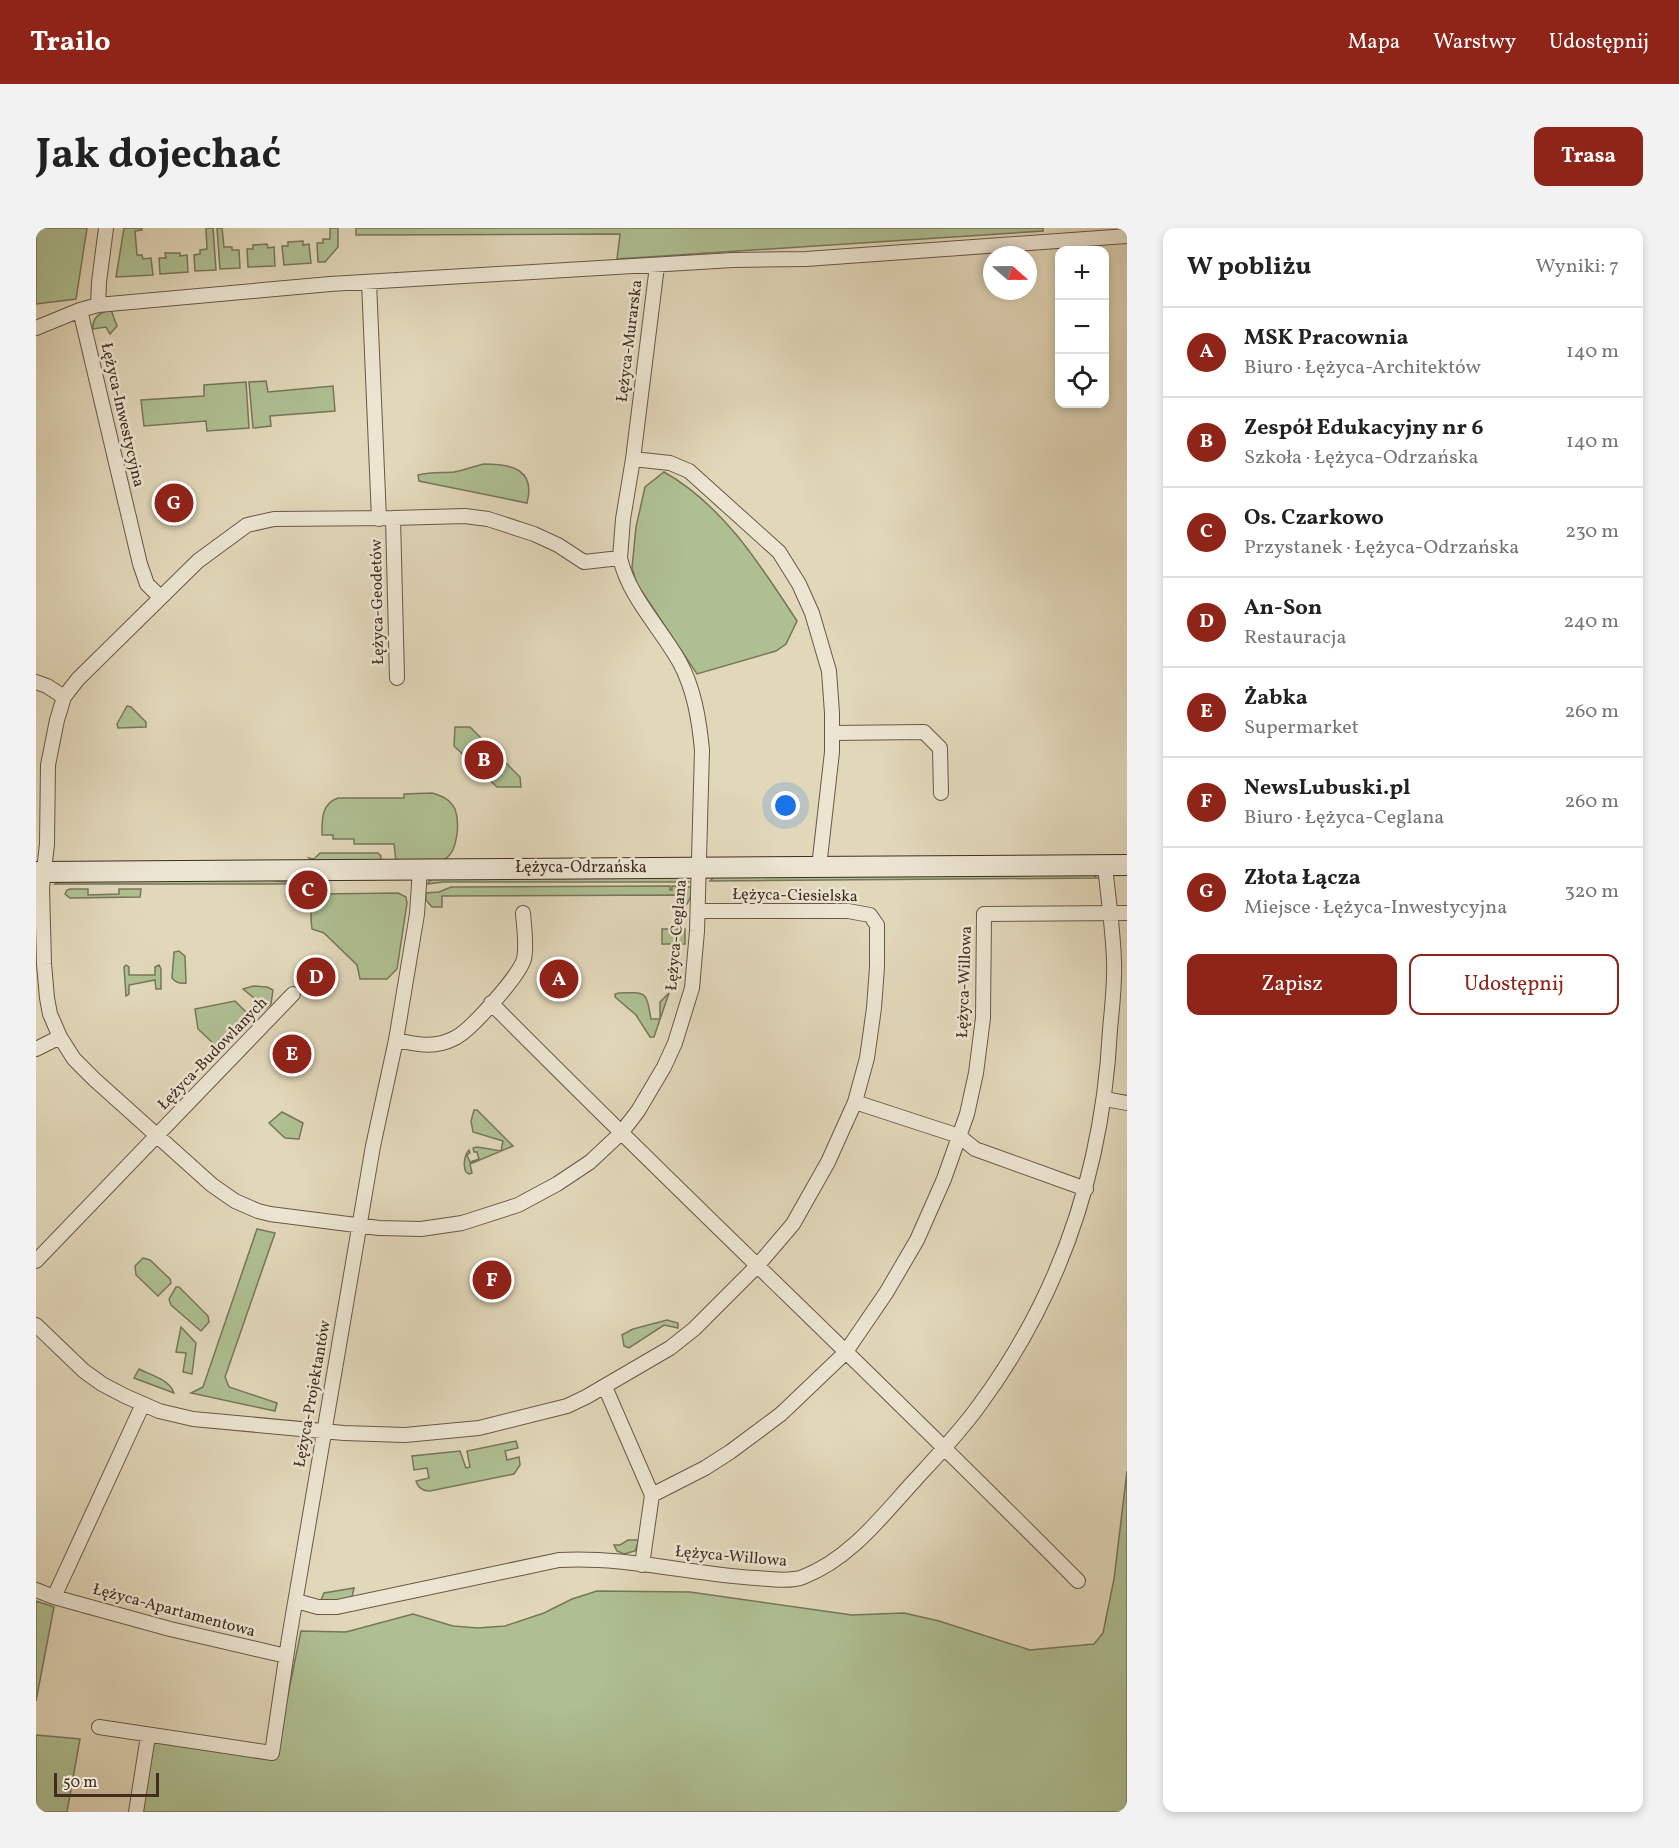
<!DOCTYPE html>
<html lang="pl">
<head>
<meta charset="utf-8">
<style>
  body { margin:0; font-family:Vollkorn,serif; background:#f2f2f2; color:#222 }
  .controls { position:absolute; right:18px; top:18px; display:grid; overflow:hidden; border-radius:12px; box-shadow:0 3px 9px #0003 }
  .controls button { width:54px; height:54px; display:grid; place-items:center; padding:0; border:0; border-bottom:2px solid #e0e0e0; background:#fff; color:#222; font:30px sans-serif }
  .compass { position:absolute; left:947px; top:18px; width:54px; height:54px; border-radius:50%; background:#fff; box-shadow:0 3px 9px #0003; rotate:110deg }
  .scale { position:absolute; left:18px; bottom:15px; width:105px; box-sizing:border-box; padding-left:6px; border:3px solid #422d21; border-top:0; font-size:16px; line-height:21px; white-space:nowrap; color:#422d21; -webkit-text-stroke:4px #ece5d2; paint-order:stroke }
  .you { position:absolute; left:750px; top:578px; width:21px; height:21px; margin:-15px; border:4px solid #fff; border-radius:50%; background:#1a73e8; box-shadow:0 0 0 9px #1a73e833 }
  .badge { display:grid; place-items:center; width:39px; height:39px; border-radius:50%; background:#8f2418; color:#fff; font-size:20px; font-weight:700 }
  .pin { position:absolute; translate:-50% -50%; border:3px solid #fff; box-shadow:0 2px 6px #0006 }
  .list { margin:0; padding:0; list-style:none }
  h2 { display:flex; justify-content:space-between; align-items:center; height:78px; margin:0; padding:0 24px; font-size:26px }
  h2 small { font-size:20px; font-weight:400; color:#767676 }
  .list li { display:grid; grid-template-columns:39px 1fr auto; gap:18px; align-items:center; box-sizing:border-box; height:90px; padding:0 24px; border-top:2px solid #e0e0e0 }
  .list b { display:block; font-size:22px; white-space:nowrap }
  .list p { margin:0; font-size:20px; white-space:nowrap; color:#767676 }
  .list em { font-size:20px; font-style:normal; color:#767676 }
  .actions { display:flex; gap:12px; padding:18px 24px }
  .actions a { flex:1; padding:14px 0; border:2px solid #8f2418; border-radius:12px; text-align:center; font-size:21px; color:#8f2418 }
  .actions .main { background:#8f2418; color:#fff }
  .icon { flex:none; width:33px; height:33px; fill:none; stroke:currentColor; stroke-width:2; stroke-linecap:round; stroke-linejoin:round }
  .map { position:relative; flex:none; width:1091px; height:1584px; overflow:hidden; border-radius:12px }
  header { display:flex; align-items:center; gap:36px; box-sizing:border-box; height:84px; padding:0 30px; background:#8f2418; color:#fff }
  header strong { font-size:28px }
  nav { display:flex; gap:33px; margin-inline-start:auto; font-size:21px }
  .intro { display:flex; align-items:center; justify-content:space-between; box-sizing:border-box; height:144px; padding:0 36px }
  h1 { margin:0; font-size:42px }
  .button { padding:15px 27px; border-radius:12px; background:#8f2418; color:#fff; font-size:21px; font-weight:700 }
  main { display:flex; gap:36px; padding:0 36px }
  aside { flex:1; background:#fff; border-radius:12px; box-shadow:0 3px 9px #0003 }
  .map>svg:first-child { display:block }
</style>
</head>
<body>
<header>
<strong>Trailo</strong>
<nav><a>Mapa</a><a>Warstwy</a><a>Udostępnij</a></nav>
</header>
<div class="intro"><h1>Jak dojechać</h1><a class="button">Trasa</a></div>
<main>
<div class="map">
<svg width="1091" height="1584" viewBox="0 0 1091 1584">
  <rect width="100%" height="100%" fill="#e1d7b9"/>
  <filter id="stains"><feTurbulence type="fractalNoise" baseFrequency=".00333" numOctaves="4"/><feColorMatrix values="0 0 0 0 .2 0 0 0 0 .09 0 0 0 0 .02 0 0 0 .5 -.17"/></filter>
  <radialGradient id="worn" r=".72"><stop offset=".6" stop-color="#630" stop-opacity="0"/><stop offset="1" stop-color="#630" stop-opacity=".3"/></radialGradient>
  <path fill="#aebf92" stroke="#78765a" stroke-width="1.5" d="M0,0h51l-11,71 -40,5z
    M88,0h18v2l-7,1 2,24h5l1,4 8,-1 2,17 -37,2z
    M170,0h7l3,42 -21,1 -1,-16 6,-1v-4l7,-1z
    M181,0h5l2,19h8v3h7l1,18 -20,1z
    M294,0h8v19l-13,15h-7l-1,-19h6v-4h7z
    M320,0h687v3l-426,28 3,-25 -264,1z
    M267,13v4l6,-1 2,19 -27,2 -2,-19h6v-4z
    M231,16l1,4 6,-1 1,19 -27,1 -1,-18h6v-4z
    M129,25h15v3l7,-1 1,17 -28,2 -1,-16h7z
    M75,82l6,16 -7,8 -4,-7 -13,2c-1,-12 7,-17 18,-19z
    M230,153l2,11 65,-6 2,25 -65,5 1,10 -18,2 -4,-46z
    M210,154l3,46 -42,3 -1,-10 -62,5 -3,-26 63,-4v-11z
    M448,236c27,0 52,5 43,39l-108,-22 -1,-6c13,-3 24,-2 36,-3 9,-1 20,-6 30,-8z
    M628,244c59,33 97,94 133,149l-11,23 -10,7 -79,23 -60,-90 -5,-16 4,-41 9,-40z
    M91,478l4,1 15,15v5l-28,1 -1,-4z
    M419,499h15l50,50 1,10h-24l-43,-41z
    M396,565c10,3 18,6 23,16 5,13 3,45 -12,51 -10,5 -36,2 -47,2l-2,-18h-40v-5h-21v-4h-11c0,-15 -1,-31 16,-37h66v-4z
    M284,625h58l3,3 -1,6 -68,-1 -3,-3 5,1z
    M1056,646l5,4 -387,3 5,-5z
    M644,647l9,7h-245l-17,2 6,-6z
    M216,650l49,6h-246l4,-3z
    M634,658v4h2v-4l20,1 -1,9 -4,8h-8v-9l-237,1v11h-10l-6,-7v-7l13,-1 12,-5z
    M34,661h18v6l31,-1v-5h22l-1,8 -70,1 -5,-4 2,-4z
    M362,665l8,4 1,6 -10,66 -10,10h-27l-3,-14 -33,-32 -12,-4c-2,-14 -2,-24 8,-35z
    M626,701h23v15h-23z
    M143,723l6,5 1,27c-6,1 -10,0 -14,-5l2,-26z
    M90,737l3,2v8h26v-8l4,-2 2,4v20h-5l-1,-9 -26,5v9l-3,2 -2,-29z
    M217,758l14,1 6,3 -2,14 -9,7 -7,-4 4,-5 -16,-13z
    M583,765c29,-1 27,-1 32,26h9v-17l9,-9 -15,44h-4l-14,-22 -21,-18v-3z
    M199,773l12,12 -31,33 -18,-17 -3,-20z
    M438,882h3l36,36 -43,18 2,9 -3,1 -3,-2c-3,-6 -2,-16 3,-22l1,3 -3,2 3,7 9,-3 -2,-7h-3l-1,-4 4,-1 24,4 2,-10 -30,-9 -2,-11z
    M246,884l21,11 -4,16 -14,-1 -16,-15z
    M221,1001l18,4 -50,144 4,10 48,16 -2,8 -84,-18 12,-6z
    M107,1030l7,2 20,19 1,4 -13,13 -22,-21 -1,-9z
    M140,1059h3l29,29 1,6 -8,9 -30,-26 -2,-6z
    M631,1092l11,3v5l-14,-3 -35,23 -5,-2 -2,-11 11,-6z
    M145,1099l15,16 -4,31 -9,-2 3,-19 -10,-1z
    M103,1141c12,6 31,11 35,24l-40,-15z
    M480,1213l2,7 -13,3 2,9 12,-3 1,8 -6,9 -84,17c-8,0 -12,-3 -14,-10l13,-3 -2,-10 -13,2 -2,-14 48,-5 6,17 4,-1 -3,-16z
    M1091,1243v341h-992l13,-64 15,-10 114,10 24,-117 45,1 67,-18 40,12 25,2 27,-2 39,-13 28,-14 25,-8 93,1 162,23 52,-2 35,8 91,29 64,-6 9,-11 11,-54z
    M592,1312h11l-4,11 -11,3 -7,-3 -3,-6h6z
    M318,1360l-2,9 -23,6 -8,-3 3,-7z
    M0,1373l18,6 -18,94z
    M0,1507l44,4 -13,73h-31z"/>
  <g fill="none" stroke-linecap="round" stroke-linejoin="round">
    <defs>
      <path id="street" d="M621,38l-24,193 37,4 19,8 90,81 20,32 13,29 17,58 3,42v39l-13,115
        M333,54l10,237
        M62,77l1,-23 7,-54
        M44,82l60,254 7,20 13,13
        M0,100l44,-18 18,-5 232,-21 403,-24 73,-1 321,-23
        M357,290l-119,1 -27,6 -49,36 -120,118 -14,18 -7,23 -9,45 -1,79 -5,44 2,76 3,34 3,16 10,23 14,22 20,20 118,106 23,16 23,10 12,3 109,14 42,1 41,-6 56,-18 39,-21 33,-22 31,-29 17,-22 26,-44 11,-24 17,-55 5,-57 5,-181c-3,-31 -8,-62 -23,-89 -20,-35 -50,-64 -59,-103l-36,4 -26,-17 -24,-11 -46,-15 -23,-3 -72,2 4,160
        M584,330l3,-39 10,-60
        M0,454l11,4 17,11
        M796,505l92,-1 16,16 1,45
        M455,775c193,195 394,383 587,578
        M360,812c15,3 30,7 46,3 4,-1 9,-3 13,-5 16,-8 64,-62 69,-79 3,-14 0,-31 -1,-46
        M0,821l24,-12
        M1069,871l22,4
        M819,874l104,34 16,13 111,40
        M0,1033l257,-267
        M0,1097l48,46 18,13 23,12 34,15 34,8 151,14 61,2 74,-7 88,-22 19,-9 84,-49 24,-19 64,-64 35,-41 35,-62 27,-60 12,-44 7,-50 3,-41v-42l-7,-10 -22,-4h-150
        M569,1159l47,108 -10,70
        M616,1267l53,-27 25,-16 51,-38 64,-61 41,-60 31,-53 27,-61 23,-65 9,-41 7,-55 1,-104 143,-1
        M0,1362l18,7 116,32 116,27
        M18,1369l89,-193
        M260,1373l22,6h19l222,-47c66,-4 131,14 197,18 13,1 34,4 47,-1 47,-18 79,-61 112,-97 22,-24 44,-47 63,-73 83,-112 125,-239 132,-377 2,-23 5,-46 4,-69 -1,-32 -6,-64 -9,-96
        M63,1499l173,26 17,-115 84,-492 23,-106 21,-126 3,-45
        M100,1584l12,-76"/>
      <path id="secondary" d="M0,644l1091,-7"/>
    </defs>
    <use href="#street" stroke="#6a5847" stroke-width="16"/>
    <use href="#secondary" stroke="#422d21" stroke-width="22"/>
    <use href="#street" stroke="#ece5d2" stroke-width="14"/>
    <use href="#secondary" stroke="#ece5d2" stroke-width="20"/>
  </g>
  <g text-anchor="middle" dominant-baseline="central" stroke-width="5" stroke-linejoin="round" paint-order="stroke">
    <g font-size="16" fill="#422d21" stroke="#ece5d2">
      <text transform="translate(594 113) rotate(-83)">Łężyca-Murarska</text>
      <text transform="translate(86 187) rotate(77)">Łężyca-Inwestycyjna</text>
      <text transform="translate(342 374) rotate(-91)">Łężyca-Geodetów</text>
      <text x="545" y="640">Łężyca-Odrzańska</text>
      <text transform="translate(759 668) rotate(1)">Łężyca-Ciesielska</text>
      <text transform="translate(641 707) rotate(-85)">Łężyca-Ceglana</text>
      <text transform="translate(929 754) rotate(-88)">Łężyca-Willowa</text>
      <text transform="translate(177 826) rotate(-46)">Łężyca-Budowlanych</text>
      <text transform="translate(277 1166) rotate(-80)">Łężyca-Projektantów</text>
      <text transform="translate(695 1329) rotate(5)">Łężyca-Willowa</text>
      <text transform="translate(138 1383) rotate(15)">Łężyca-Apartamentowa</text>
    </g>
  </g>
  <rect width="100%" height="100%" filter="url(#stains)"/>
  <rect width="100%" height="100%" fill="url(#worn)"/>
</svg>
<div class="controls">
<button>+</button>
<button>−</button>
<button><svg class="icon" aria-label="locate" viewBox="0 0 24 24"><circle cx="12" cy="12" r="6"/><path d="M12 2v4M12 18v4M2 12h4M18 12h4"/></svg></button>
</div>
<svg class="compass" viewBox="-18 -18 36 36"><path d="M0-13l5 13h-10z" fill="#e53935"/><path d="M0 13l5-13h-10z" fill="#767676"/></svg>
<div class="scale">50 m</div>
<div class="you"></div>
<div class="pin badge" style="left:523px;top:751px">A</div>
<div class="pin badge" style="left:448px;top:532px">B</div>
<div class="pin badge" style="left:272px;top:662px">C</div>
<div class="pin badge" style="left:280px;top:749px">D</div>
<div class="pin badge" style="left:256px;top:826px">E</div>
<div class="pin badge" style="left:456px;top:1052px">F</div>
<div class="pin badge" style="left:138px;top:275px">G</div>
</div>
<aside>
<h2>W pobliżu<small>Wyniki: 7</small></h2>
<ul class="list">
<li><span class="badge">A</span><div><b>MSK Pracownia</b><p>Biuro · Łężyca-Architektów</p></div><em>140 m</em></li>
<li><span class="badge">B</span><div><b>Zespół Edukacyjny nr 6</b><p>Szkoła · Łężyca-Odrzańska</p></div><em>140 m</em></li>
<li><span class="badge">C</span><div><b>Os. Czarkowo</b><p>Przystanek · Łężyca-Odrzańska</p></div><em>230 m</em></li>
<li><span class="badge">D</span><div><b>An-Son</b><p>Restauracja</p></div><em>240 m</em></li>
<li><span class="badge">E</span><div><b>Żabka</b><p>Supermarket</p></div><em>260 m</em></li>
<li><span class="badge">F</span><div><b>NewsLubuski.pl</b><p>Biuro · Łężyca-Ceglana</p></div><em>260 m</em></li>
<li><span class="badge">G</span><div><b>Złota Łącza</b><p>Miejsce · Łężyca-Inwestycyjna</p></div><em>320 m</em></li>
</ul>
<div class="actions"><a class="main">Zapisz</a><a>Udostępnij</a></div>
</aside>
</main>
</body>
</html>
